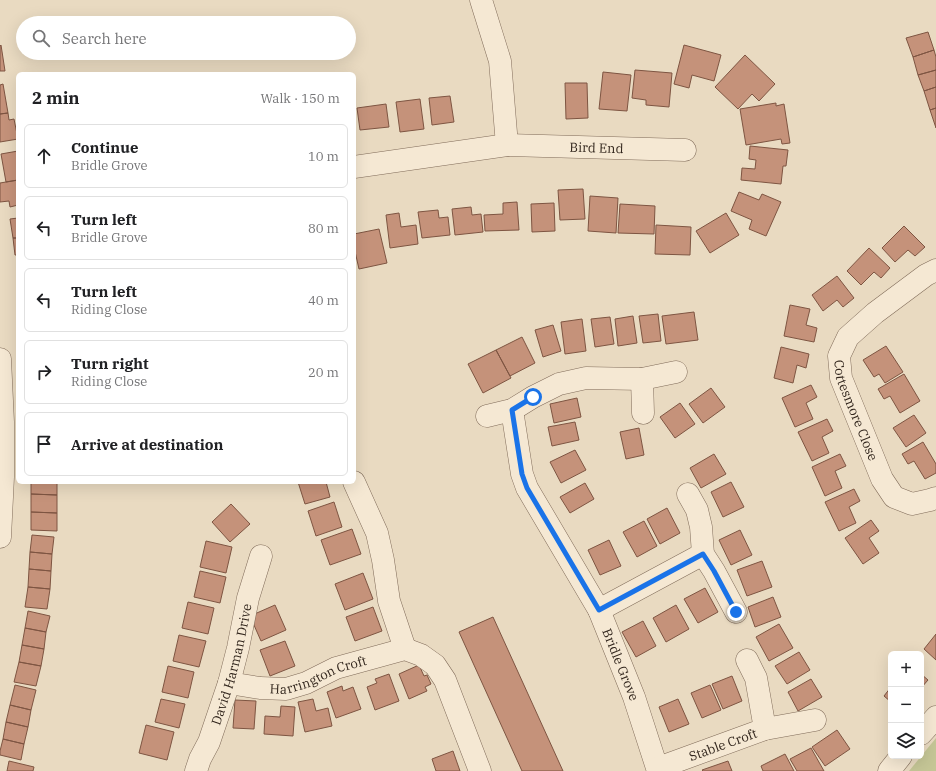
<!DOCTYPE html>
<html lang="en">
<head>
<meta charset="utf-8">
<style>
  body { margin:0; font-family:"IBM Plex Serif",serif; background:#f6f6f6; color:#202124 }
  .controls { position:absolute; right:12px; bottom:12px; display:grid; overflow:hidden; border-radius:6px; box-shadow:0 4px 16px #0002 }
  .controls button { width:36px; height:36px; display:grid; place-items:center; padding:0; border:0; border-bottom:1px solid #e0e0e0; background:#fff; color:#202124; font:20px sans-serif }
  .stop { position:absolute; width:12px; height:12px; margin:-9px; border:3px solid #1a73e8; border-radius:50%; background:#fff }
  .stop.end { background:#1a73e8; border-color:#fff; box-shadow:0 1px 4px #0008 }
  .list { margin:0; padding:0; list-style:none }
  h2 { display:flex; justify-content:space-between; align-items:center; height:52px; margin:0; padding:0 16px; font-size:17px }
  h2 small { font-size:13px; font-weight:400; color:#757577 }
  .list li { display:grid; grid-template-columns:26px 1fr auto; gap:12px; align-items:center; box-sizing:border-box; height:64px; margin:0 8px 8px; padding:0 8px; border:1px solid #e0e0e0; border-radius:6px }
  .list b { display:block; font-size:15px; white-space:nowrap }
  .list p { margin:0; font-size:13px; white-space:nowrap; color:#757577 }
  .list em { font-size:13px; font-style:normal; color:#757577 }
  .icon { flex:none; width:22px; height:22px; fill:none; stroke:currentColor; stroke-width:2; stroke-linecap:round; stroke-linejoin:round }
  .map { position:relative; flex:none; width:936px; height:771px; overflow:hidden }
  .search { position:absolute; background:#fff; box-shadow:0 4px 16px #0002; left:16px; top:16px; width:340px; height:44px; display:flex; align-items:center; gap:10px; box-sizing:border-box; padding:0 14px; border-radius:22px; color:#757577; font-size:15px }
  .panel { position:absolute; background:#fff; box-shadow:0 4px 16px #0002; left:16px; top:72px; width:340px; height:412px; border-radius:6px }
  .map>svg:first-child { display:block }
</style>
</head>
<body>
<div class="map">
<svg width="936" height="771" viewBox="0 0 936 771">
  <rect width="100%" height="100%" fill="#e9dac1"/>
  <path fill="#c5c696" d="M936,738v33h-27z"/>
  <path fill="#c5927a" stroke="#7e5542" d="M928,32l6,18 -21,7 -7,-19z
    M1,45l4,26h-5v-25z
    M684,45l37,10 -7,26 -22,-6 -3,13 -15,-4z
    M934,50l2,7v13l-18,5 -5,-18z
    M745,55l30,29 -16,17 -7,-7 -14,15 -23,-22z
    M635,70l37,3 -3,34 -23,-2v-5l-14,-2z
    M936,70v17l-12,4 -6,-16z
    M603,72l28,3 -4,36 -28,-2z
    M565,83h22l1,35 -22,1z
    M3,84l5,29 -8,1v-29z
    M936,87v21l-6,2 -6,-19z
    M450,96l4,26 -22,3 -3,-27z
    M420,99l4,30 -24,3 -4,-30z
    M776,103v3l8,-2 6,39 -8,1 -1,-5 -35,6 -6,-36z
    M386,104l3,23 -29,3 -3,-22z
    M936,108v20l-6,-18z
    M8,113l1,7 5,-1 4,20 -18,3v-28z
    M750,146l38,4 -2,16h-3l-2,18 -40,-4 1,-12 13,1 1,-9 -7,-1z
    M18,151v29l-12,2 -5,-28z
    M18,180v25l-8,2 -1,-6 -9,1v-19z
    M583,189l2,30 -25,1 -2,-30z
    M739,192l20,8 3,-6 19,8 -15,34 -17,-7 3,-9 -21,-9z
    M590,196l28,2 -2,35 -28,-2z
    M517,202l2,28 -34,1 -1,-16 19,-1v-11z
    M554,203l1,28 -23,1 -1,-28z
    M620,204l35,2 -1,28 -36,-1z
    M471,207l1,8 9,-1 2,18 -28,3 -3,-26z
    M438,210l1,8 9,-1 2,18 -28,3 -4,-26z
    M399,213l2,14 15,-2 2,19 -28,4 -4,-33z
    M726,213l13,22 -29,18 -14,-22z
    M18,218v20h-5l-3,-19z
    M656,225l35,2 -1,28 -35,-1z
    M904,226l21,21 -10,9 -7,-6 -13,12 -13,-14z
    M379,229l8,34 -28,6 -5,-22v-13z
    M13,238h5v17h-3z
    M869,248l21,20 -9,10 -7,-6 -13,13 -14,-14z
    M837,276l17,22 -11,9 -6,-7 -14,11 -11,-16z
    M790,305l20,4 -4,16 11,3 -3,14 -30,-6z
    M694,312l4,28 -32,4 -4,-28z
    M658,314l3,27 -18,2 -4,-27z
    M633,316l4,27 -19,3 -3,-27z
    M610,317l4,27 -19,3 -4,-28z
    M582,319l4,32 -21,3 -4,-32z
    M553,325l8,26 -18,6 -8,-27z
    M522,337l13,26 -25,13 -14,-26z
    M886,346l17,26 -18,11 -6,-9 -5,3 -11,-17z
    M781,347l28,7 -3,14 -9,-3 -4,18 -19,-5z
    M496,350l15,28 -28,15 -15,-29z
    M904,374l16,27 -20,12 -10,-17 -6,3 -6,-10z
    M811,385l6,12 -11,6 7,16 -18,8 -13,-29z
    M711,388l14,19 -22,16 -14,-19z
    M577,398l4,19 -27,6 -4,-19z
    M680,403l15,21 -20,14 -15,-21z
    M914,415l12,18 -20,14 -13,-19z
    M827,419l6,12 -11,6 7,16 -17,8 -14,-29z
    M575,422l4,18 -27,6 -4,-19z
    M639,428l5,27 -18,4 -6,-27z
    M923,442l13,22v9l-11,6 -11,-18 -6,3 -6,-10z
    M575,450l11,20 -25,13 -11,-21z
    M714,454l12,20 -25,14 -11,-20z
    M840,454l6,12 -11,5 7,17 -17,8 -13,-29z
    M31,482h26v13l-26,-1z
    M298,482h28l4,15 -25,7z
    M731,482l13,25 -21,10 -12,-25z
    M585,483l9,16 -24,14 -10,-16z
    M854,489l6,12 -11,6 7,16 -17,8 -14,-29z
    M31,494l26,1v18l-26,-1z
    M334,502l8,25 -26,9 -8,-25z
    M231,504l19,20 -20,18 -18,-20z
    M667,508l13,25 -20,11 -13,-25z
    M31,512l26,1v18l-26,-1z
    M871,520l8,11 -10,7 10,15 -16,11 -18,-26z
    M644,521l13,25 -20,11 -14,-25z
    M352,529l9,25 -31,11 -9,-25z
    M740,530l12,25 -21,10 -12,-25z
    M32,535l22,2 -2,17 -22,-2z
    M609,540l12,26 -21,9 -12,-25z
    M206,541l26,6 -6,26 -26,-6z
    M30,552l22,2 -1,17 -22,-2z
    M762,561l10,26 -25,9 -10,-26z
    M29,569l22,2 -1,18 -22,-2z
    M200,571l26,6 -6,26 -26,-6z
    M363,573l10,26 -28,11 -10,-26z
    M28,587l22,2 -3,20 -22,-2z
    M705,588l13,24 -20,11 -14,-24z
    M773,597l8,20 -26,10 -7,-20z
    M188,602l26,6 -6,26 -26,-6z
    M275,605l11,25 -25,11 -11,-25z
    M676,605l13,24 -23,13 -13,-24z
    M373,607l9,24 -27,10 -9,-24z
    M28,611l22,5 -4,16 -21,-4z
    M493,617l70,154h-41l-63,-139z
    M643,621l13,25 -20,11 -14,-25z
    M779,624l14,24 -24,13 -13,-24z
    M25,628l21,4 -2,17 -22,-4z
    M936,634v26l-12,-11z
    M179,635l27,6 -7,26 -26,-6z
    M285,641l10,25 -25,10 -10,-26z
    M22,645l22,4 -3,17 -22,-4z
    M799,652l11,18 -23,14 -12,-18z
    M19,662l22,4 -5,20 -22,-4z
    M419,665l5,11 3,-1 4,9 -6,3 2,4 -18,8 -10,-25z
    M168,666l26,6 -6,26 -26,-6z
    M389,674l10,27 -24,9 -8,-23 10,-4 -2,-4z
    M921,674l7,6 -7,8z
    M732,676l10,25 -19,8 -11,-25z
    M811,679l11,18 -24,14 -10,-19z
    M15,685l21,5 -5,20 -21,-5z
    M710,685l11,25 -19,8 -11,-25z
    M342,686l1,5 10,-4 8,22 -25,9 -9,-26z
    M891,687v15l-7,-6z
    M161,699l24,5 -6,24 -24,-6z
    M313,699l3,12 12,-3 4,18 -27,6 -7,-30z
    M678,699l11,25 -20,8 -10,-25z
    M235,700l21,1 -2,28 -21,-1z
    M10,705l21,5 -3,17 -22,-5z
    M281,706l14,1 -2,29 -29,-2 1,-18 15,1z
    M6,722l22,5 -4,17 -21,-5z
    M146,725l28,7 -7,28 -28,-7z
    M837,730l13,19 -25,17 -13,-19z
    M3,739l21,5 -3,16 -21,-5v-4z
    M811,748l13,23h-27l-7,-12z
    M453,751l7,20h-24l-4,-12z
    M785,754l9,17h-31l-2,-5z
    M9,761l25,6 -1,4h-26z
    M728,761l4,10h-29l-1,-1z"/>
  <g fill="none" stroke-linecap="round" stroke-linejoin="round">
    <defs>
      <g id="minor">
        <path d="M481,0l19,61 7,84"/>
        <path id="s1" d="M354,167l153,-22 178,5"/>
        <path id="s2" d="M936,270l-10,5 -51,38 -27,24 -9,19 2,22 41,101 12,18 18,7 18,-4 6,-2"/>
        <path d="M0,359l3,63v55l-3,60"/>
        <path d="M642,379l1,34"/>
        <path id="s3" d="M512,410l10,64 5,14 72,122 35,87 24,74"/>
        <path d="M487,416l25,-6 21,-13 26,-13 27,-6 56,1 34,-7"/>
        <path d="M354,482l23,51 6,27 6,41 16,48"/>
        <path d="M688,494l9,16 4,17 2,27 11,17 22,41"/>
        <path d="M599,610l104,-56"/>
        <path d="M747,660l9,18 9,51"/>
        <path id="s4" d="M229,683l31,5 26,1 20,-6 30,-15 69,-19 16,6 14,10 10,15 35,91"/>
        <path d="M921,734l15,-17"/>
        <path id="s5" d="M658,768l107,-39 50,-9"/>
        <path id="s6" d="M196,771l4,-12 9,-17 20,-59 9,-35 10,-50 13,-42"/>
        <path d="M889,771l12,-15"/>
      </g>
    </defs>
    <use href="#minor" stroke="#816c5a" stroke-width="23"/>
    <use href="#minor" stroke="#f5e8d3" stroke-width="22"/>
  </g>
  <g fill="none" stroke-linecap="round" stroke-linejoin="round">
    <path stroke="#1a73e8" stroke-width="5" d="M533,397l-21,13 10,64 5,14 72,122 104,-56 11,17 22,41"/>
  </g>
  <g text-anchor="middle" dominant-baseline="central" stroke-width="3" stroke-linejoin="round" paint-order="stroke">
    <g font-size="13" fill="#32261d" stroke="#f2e5d0">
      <text stroke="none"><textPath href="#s1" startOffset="244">Bird End</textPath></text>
      <text stroke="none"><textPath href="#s2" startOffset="189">Cottesmore Close</textPath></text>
      <text stroke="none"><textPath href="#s6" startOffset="113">David Harman Drive</textPath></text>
      <text stroke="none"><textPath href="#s3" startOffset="280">Bridle Grove</textPath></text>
      <text stroke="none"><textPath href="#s4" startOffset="92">Harrington Croft</textPath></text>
      <text stroke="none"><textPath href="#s5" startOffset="69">Stable Croft</textPath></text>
    </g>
  </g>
</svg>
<div class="controls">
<button>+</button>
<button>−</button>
<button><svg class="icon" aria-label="layers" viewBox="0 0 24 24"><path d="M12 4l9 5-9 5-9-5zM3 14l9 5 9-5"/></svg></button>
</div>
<div class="stop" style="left:533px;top:397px"></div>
<div class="stop end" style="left:736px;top:612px"></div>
<div class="search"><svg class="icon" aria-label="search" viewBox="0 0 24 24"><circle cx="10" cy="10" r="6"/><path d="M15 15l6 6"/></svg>Search here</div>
<section class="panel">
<h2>2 min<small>Walk · 150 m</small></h2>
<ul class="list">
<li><svg class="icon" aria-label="ahead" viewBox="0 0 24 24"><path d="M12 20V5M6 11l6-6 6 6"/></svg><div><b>Continue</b><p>Bridle Grove</p></div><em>10 m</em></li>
<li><svg class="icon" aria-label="left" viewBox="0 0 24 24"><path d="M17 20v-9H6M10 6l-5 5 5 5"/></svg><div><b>Turn left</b><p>Bridle Grove</p></div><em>80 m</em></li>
<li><svg class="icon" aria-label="left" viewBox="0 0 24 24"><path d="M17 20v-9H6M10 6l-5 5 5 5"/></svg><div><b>Turn left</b><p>Riding Close</p></div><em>40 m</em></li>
<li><svg class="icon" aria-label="right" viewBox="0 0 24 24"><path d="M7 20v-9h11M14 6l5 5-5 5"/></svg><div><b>Turn right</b><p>Riding Close</p></div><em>20 m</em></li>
<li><svg class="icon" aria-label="arrive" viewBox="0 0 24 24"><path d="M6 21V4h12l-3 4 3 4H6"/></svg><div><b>Arrive at destination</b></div></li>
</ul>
</section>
</div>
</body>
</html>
